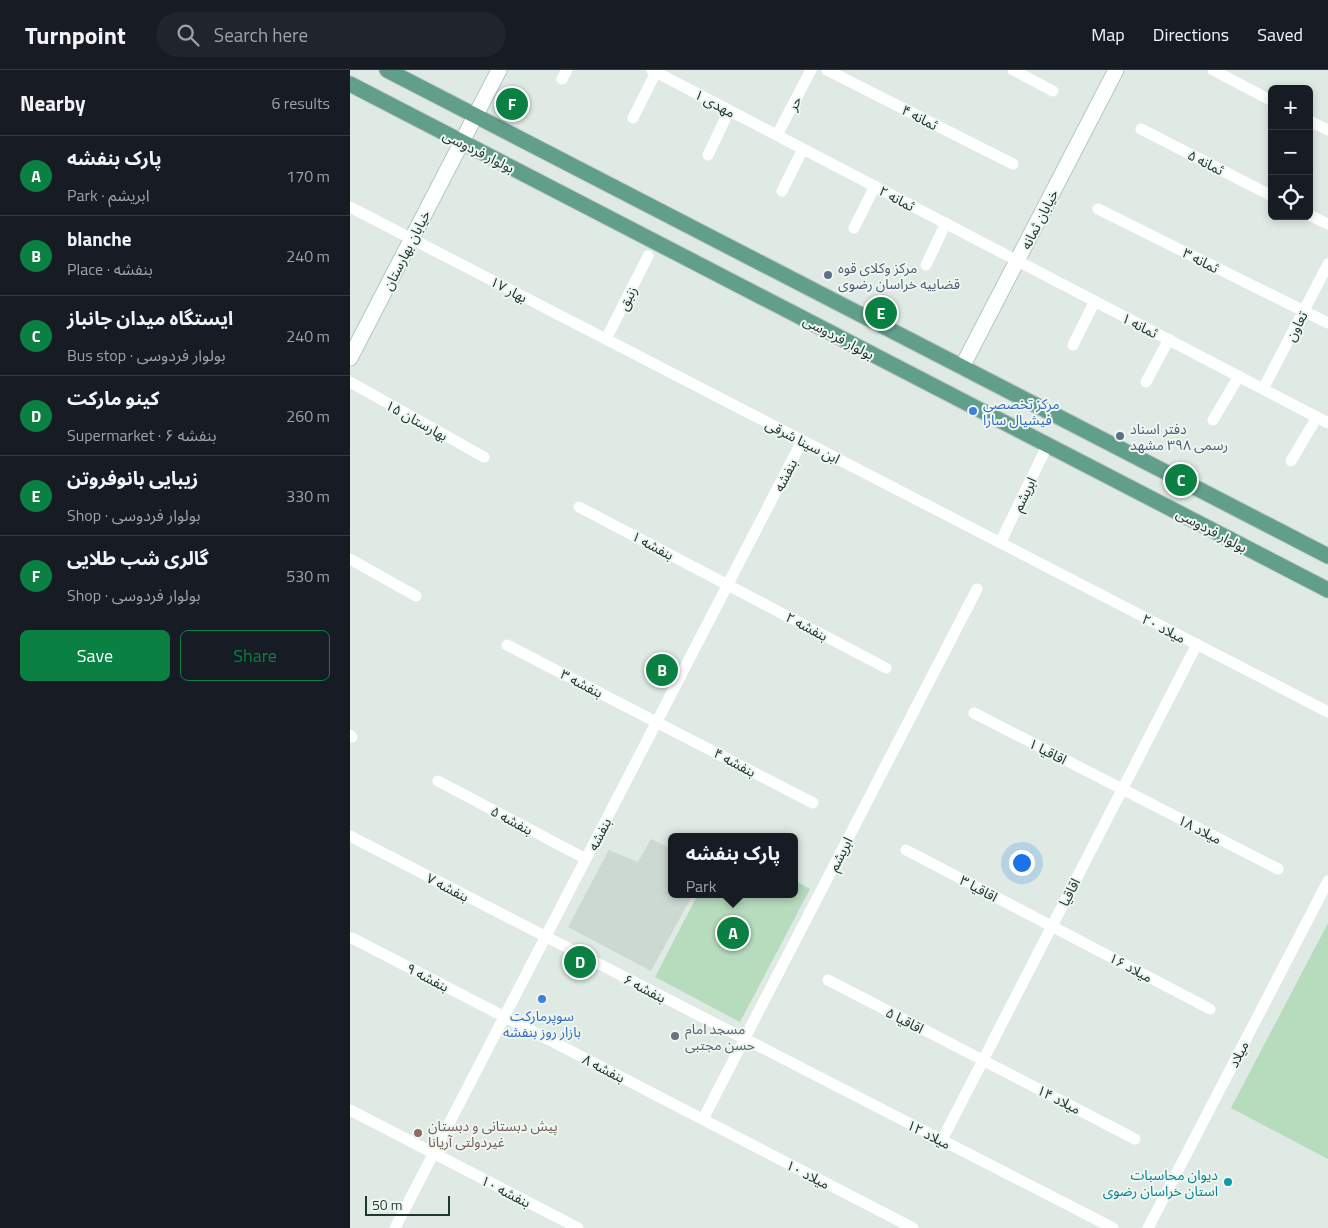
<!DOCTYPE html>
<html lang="en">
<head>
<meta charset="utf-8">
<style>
  body { margin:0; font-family:"Titillium Web","Noto Sans Arabic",sans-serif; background:#20242c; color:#f1f3f6 }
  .controls { position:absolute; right:15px; top:15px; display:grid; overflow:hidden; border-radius:8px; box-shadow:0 2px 8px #0003 }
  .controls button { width:45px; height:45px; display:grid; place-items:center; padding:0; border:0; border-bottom:1px solid #363941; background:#171b24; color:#f1f3f6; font:25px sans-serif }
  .scale { position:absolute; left:15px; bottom:12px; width:85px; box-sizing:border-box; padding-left:5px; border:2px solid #203930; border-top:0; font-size:14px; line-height:18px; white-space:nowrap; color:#203930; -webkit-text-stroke:4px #eef6f2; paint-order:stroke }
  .you { position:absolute; left:671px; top:792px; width:18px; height:18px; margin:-12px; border:4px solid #fff; border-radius:50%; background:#1a73e8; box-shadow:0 0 0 8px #1a73e833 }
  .badge { display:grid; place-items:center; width:32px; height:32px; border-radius:50%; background:#0b8043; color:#fff; font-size:16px; font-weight:700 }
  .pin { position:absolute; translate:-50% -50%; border:2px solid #fff; box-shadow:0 1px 5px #0006 }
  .popup { position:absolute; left:318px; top:763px; width:130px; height:65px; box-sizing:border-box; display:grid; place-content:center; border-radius:8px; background:#171b24; filter:drop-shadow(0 1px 4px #0005); font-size:16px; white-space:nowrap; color:#9ea1a6 }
  .popup b { font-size:19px; color:#f1f3f6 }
  .popup::after { content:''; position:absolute; left:50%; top:100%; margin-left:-10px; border:10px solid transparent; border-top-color:#171b24 }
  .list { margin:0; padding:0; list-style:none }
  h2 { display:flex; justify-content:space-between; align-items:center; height:65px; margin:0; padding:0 20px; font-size:21px }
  h2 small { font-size:16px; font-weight:400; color:#9ea1a6 }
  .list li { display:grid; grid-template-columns:32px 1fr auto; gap:15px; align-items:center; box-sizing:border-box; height:80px; padding:0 20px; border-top:1px solid #363941 }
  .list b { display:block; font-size:19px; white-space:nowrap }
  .list p { margin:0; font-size:16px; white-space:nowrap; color:#9ea1a6 }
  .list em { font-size:16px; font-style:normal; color:#9ea1a6 }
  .actions { display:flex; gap:10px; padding:15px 20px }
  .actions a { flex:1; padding:11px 0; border:1px solid #0b8043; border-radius:8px; text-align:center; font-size:18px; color:#0b8043 }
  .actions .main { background:#0b8043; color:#fff }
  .icon { flex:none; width:28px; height:28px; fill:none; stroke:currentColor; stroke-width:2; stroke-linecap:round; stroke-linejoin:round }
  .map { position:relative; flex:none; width:978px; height:1158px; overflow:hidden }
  header { display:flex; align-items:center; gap:30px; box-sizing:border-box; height:70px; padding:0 25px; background:#171b24; border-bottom:1px solid #363941 }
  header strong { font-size:24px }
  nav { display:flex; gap:28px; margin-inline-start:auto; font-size:18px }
  .search { width:350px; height:45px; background:#20242c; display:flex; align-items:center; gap:12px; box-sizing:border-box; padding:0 18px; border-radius:28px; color:#9ea1a6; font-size:19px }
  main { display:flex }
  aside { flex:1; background:#171b24 }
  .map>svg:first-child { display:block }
</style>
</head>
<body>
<header>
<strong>Turnpoint</strong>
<div class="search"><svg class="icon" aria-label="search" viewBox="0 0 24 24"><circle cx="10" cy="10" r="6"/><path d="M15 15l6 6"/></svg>Search here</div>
<nav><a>Map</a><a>Directions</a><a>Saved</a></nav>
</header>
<main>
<aside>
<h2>Nearby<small>6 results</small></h2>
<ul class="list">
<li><span class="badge">A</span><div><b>پارک بنفشه</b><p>Park · ابریشم</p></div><em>170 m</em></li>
<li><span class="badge">B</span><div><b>blanche</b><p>Place · بنفشه</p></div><em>240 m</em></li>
<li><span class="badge">C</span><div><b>ایستگاه میدان جانباز</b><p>Bus stop · بولوار فردوسی</p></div><em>240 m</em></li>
<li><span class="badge">D</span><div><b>کینو مارکت</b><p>Supermarket · بنفشه ۶</p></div><em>260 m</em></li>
<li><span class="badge">E</span><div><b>زیبایی بانوفروتن</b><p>Shop · بولوار فردوسی</p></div><em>330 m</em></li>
<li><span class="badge">F</span><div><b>گالری شب طلایی</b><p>Shop · بولوار فردوسی</p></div><em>530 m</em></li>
</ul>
<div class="actions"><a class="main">Save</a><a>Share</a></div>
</aside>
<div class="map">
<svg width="978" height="1158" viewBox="0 0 978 1158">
  <rect width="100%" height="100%" fill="#deeae3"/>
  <path fill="#ccd9d2" d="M301,769l21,10v45h21l-42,77 -83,-44 41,-77 29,12z"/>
  <path fill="#b6dbbd" d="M444,810l16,9 -70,133 -85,-45 43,-83h96z
    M978,853v236l-97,-51z"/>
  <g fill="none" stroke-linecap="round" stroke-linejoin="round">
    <defs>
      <path id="secondary" d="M0,288l149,-288
        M612,297l154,-297"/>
      <path id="primary" d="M37,0l941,486
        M0,14l978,506"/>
    </defs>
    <use href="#secondary" stroke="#b1c9be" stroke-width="17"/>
    <use href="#primary" stroke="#bcc4c1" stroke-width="17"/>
    <path stroke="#fff" stroke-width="11" d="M302,0l676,353
      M477,0l186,94
      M663,0l40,21
      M863,0l59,31
      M212,9l5,-9
      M283,48l23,-46
      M959,51l19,9
      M791,59l131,67
      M427,65l34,-65
      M358,85l21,-44
      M432,121l21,-42
      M0,137l978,505
      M748,139l230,114
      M959,145l19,9
      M504,158l21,-42
      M576,195l20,-42
      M256,269l42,-83
      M723,275l22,-44
      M0,312l134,75
      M796,312l23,-43
      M913,319l65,-125
      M863,350l26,-44
      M941,391l26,-44
      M229,437l307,161
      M650,473l48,-99
      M0,489l66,37
      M157,575l306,158
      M624,643l304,156
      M0,665l2,2
      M88,711l148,78
      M0,766l763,392
      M556,780l304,159
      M2,868l561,290
      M478,910l307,159
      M0,1040l228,118
      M353,1049l274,-530
      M592,1070l255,-496
      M45,1158l407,-787
      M798,1158l180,-347"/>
    <use href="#secondary" stroke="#fff" stroke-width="15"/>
    <use href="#primary" stroke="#629f8a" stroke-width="15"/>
  </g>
  <g fill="#5c6f8a" stroke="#eef6f2" stroke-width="2">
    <circle cx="478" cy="205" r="5"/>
    <circle cx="770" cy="366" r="5"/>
  </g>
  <g fill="#3f7fe0" stroke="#eef6f2" stroke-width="2">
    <circle cx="623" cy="341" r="5"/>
    <circle cx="192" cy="929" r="5"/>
  </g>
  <circle fill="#6b7280" stroke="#eef6f2" stroke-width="2" cx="325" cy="966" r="5"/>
  <circle fill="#8d6e63" stroke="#eef6f2" stroke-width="2" cx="68" cy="1063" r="5"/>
  <circle fill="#0f9aa8" stroke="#eef6f2" stroke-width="2" cx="878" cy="1112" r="5"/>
  <g text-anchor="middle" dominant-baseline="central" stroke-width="4" stroke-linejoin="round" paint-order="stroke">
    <g font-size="14" fill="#203930" stroke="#eef6f2">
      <text transform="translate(365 33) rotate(28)">مهدی ۱</text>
      <text transform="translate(444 33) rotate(-62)">حر</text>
      <text transform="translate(570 47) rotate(27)">ثمانه ۴</text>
      <text transform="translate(129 81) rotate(27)">بولوار فردوسی</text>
      <text transform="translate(856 92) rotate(27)">ثمانه ۵</text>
      <text transform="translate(547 128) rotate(28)">ثمانه ۲</text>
      <text transform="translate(689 149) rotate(-63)">خیابان ثمانه</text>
      <text transform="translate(56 180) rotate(-63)">خیابان بهارستان</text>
      <text transform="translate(851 190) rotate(27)">ثمانه ۳</text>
      <text transform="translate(159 219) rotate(28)">بهار ۱۷</text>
      <text transform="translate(277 228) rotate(-63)">زنبق</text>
      <text transform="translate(790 255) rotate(27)">ثمانه ۱</text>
      <text transform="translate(946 256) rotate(-63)">تعاون</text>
      <text transform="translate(489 267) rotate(28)">بولوار فردوسی</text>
      <text transform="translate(67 350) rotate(29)">بهارستان ۱۵</text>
      <text transform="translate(453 371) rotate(27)">ابن سینا شرقی</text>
      <text transform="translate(435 405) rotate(-63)">بنفشه</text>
      <text transform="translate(674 424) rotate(-64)">ابریشم</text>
      <text transform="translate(862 460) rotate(28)">بولوار فردوسی</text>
      <text transform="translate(303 475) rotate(28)">بنفشه ۱</text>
      <text transform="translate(457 556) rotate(28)">بنفشه ۲</text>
      <text transform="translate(814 558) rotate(27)">میلاد ۲۰</text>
      <text transform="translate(232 613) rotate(27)">بنفشه ۳</text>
      <text transform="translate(698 681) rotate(27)">اقاقیا ۱</text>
      <text transform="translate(385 692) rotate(28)">بنفشه ۴</text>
      <text transform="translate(162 750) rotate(28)">بنفشه ۵</text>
      <text transform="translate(850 759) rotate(27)">میلاد ۱۸</text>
      <text transform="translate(249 764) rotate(-63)">بنفشه</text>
      <text transform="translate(490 784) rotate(-63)">ابریشم</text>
      <text transform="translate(98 817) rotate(27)">بنفشه ۷</text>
      <text transform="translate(629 818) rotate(28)">اقاقیا ۳</text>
      <text transform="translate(719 822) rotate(-63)">اقاقیا</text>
      <text transform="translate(781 897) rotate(28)">میلاد ۱۶</text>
      <text transform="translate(78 907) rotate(27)">بنفشه ۹</text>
      <text transform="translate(295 918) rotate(27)">بنفشه ۶</text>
      <text transform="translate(555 950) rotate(27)">اقاقیا ۵</text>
      <text transform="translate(888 984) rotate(-63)">میلاد</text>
      <text transform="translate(254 998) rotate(27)">بنفشه ۸</text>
      <text transform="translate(709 1029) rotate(27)">میلاد ۱۴</text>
      <text transform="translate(579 1064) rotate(27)">میلاد ۱۲</text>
      <text transform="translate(458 1104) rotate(27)">میلاد ۱۰</text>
      <text transform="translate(156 1121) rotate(27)">بنفشه ۱۰</text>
    </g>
    <g font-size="14" fill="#4e5e75" stroke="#eef6f2" text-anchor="start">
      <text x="488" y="197">مرکز وکلای قوه<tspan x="488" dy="16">قضاییه خراسان رضوی</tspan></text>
      <text x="780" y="358">دفتر اسناد<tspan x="780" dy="16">رسمی ۳۹۸ مشهد</tspan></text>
    </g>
    <g font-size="14" fill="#366cbe" stroke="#eef6f2" text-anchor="start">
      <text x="633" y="333">مرکز تخصصی<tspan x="633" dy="16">فیشیال سارا</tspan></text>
      <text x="192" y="945" text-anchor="middle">سوپرمارکت<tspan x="192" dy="16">بازار روز بنفشه</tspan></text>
    </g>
    <g font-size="14" fill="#5b616d" stroke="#eef6f2" text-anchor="start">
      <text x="335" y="958">مسجد امام<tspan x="335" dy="16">حسن مجتبی</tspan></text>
    </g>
    <g font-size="14" fill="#785e54" stroke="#eef6f2" text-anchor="start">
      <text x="78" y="1055">پیش دبستانی و دبستان<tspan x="78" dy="16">غیردولتی آریانا</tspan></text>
    </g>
    <g font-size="14" fill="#0d838f" stroke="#eef6f2" text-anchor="end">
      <text x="868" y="1104">دیوان محاسبات<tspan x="868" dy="16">استان خراسان رضوی</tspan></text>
    </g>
  </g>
</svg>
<div class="controls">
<button>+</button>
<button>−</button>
<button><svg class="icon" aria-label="locate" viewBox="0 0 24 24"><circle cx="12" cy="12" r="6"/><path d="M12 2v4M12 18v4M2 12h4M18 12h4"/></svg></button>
</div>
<div class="scale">50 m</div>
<div class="you"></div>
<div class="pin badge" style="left:383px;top:863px">A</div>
<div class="popup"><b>پارک بنفشه</b>Park</div>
<div class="pin badge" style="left:312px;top:600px">B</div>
<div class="pin badge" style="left:831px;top:410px">C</div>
<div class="pin badge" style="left:230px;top:892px">D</div>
<div class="pin badge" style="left:531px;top:243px">E</div>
<div class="pin badge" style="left:162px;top:34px">F</div>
</div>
</main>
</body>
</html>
